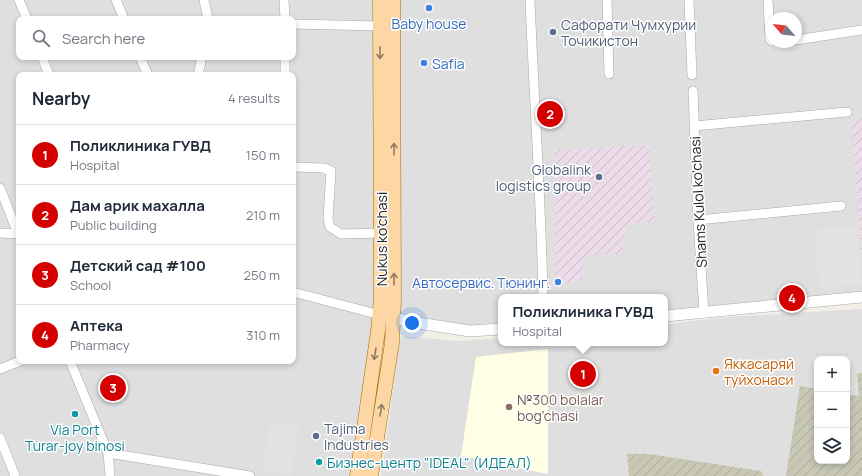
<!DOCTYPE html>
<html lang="en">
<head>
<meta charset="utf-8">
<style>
  body { margin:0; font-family:Manrope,sans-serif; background:#f2f2f3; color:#1f2937 }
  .controls { position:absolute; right:12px; bottom:12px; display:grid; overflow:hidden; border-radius:8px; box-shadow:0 2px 6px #0003 }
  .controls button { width:36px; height:36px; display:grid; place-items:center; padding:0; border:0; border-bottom:1px solid #e0e1e3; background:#fff; color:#1f2937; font:20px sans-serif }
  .compass { position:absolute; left:766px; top:12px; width:36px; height:36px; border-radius:50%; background:#fff; box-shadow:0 2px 6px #0003; rotate:298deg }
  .you { position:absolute; left:412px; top:323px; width:14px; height:14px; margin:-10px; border:3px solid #fff; border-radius:50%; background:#1a73e8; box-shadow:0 0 0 6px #1a73e833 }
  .badge { display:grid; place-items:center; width:26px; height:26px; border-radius:50%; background:#d40000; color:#fff; font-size:13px; font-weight:700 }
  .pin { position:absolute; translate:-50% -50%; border:2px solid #fff; box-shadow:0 1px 4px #0006 }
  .popup { position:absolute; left:498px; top:294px; width:170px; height:52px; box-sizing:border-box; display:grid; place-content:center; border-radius:8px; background:#fff; filter:drop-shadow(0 1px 3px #0005); font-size:13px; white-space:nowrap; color:#747a83 }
  .popup b { font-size:15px; color:#1f2937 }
  .popup::after { content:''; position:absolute; left:50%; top:100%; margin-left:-8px; border:8px solid transparent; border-top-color:#fff }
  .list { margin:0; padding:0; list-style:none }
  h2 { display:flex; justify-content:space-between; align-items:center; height:52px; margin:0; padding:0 16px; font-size:17px }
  h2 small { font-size:13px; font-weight:400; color:#747a83 }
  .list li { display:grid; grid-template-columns:26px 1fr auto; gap:12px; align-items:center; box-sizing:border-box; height:60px; padding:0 16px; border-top:1px solid #e0e1e3 }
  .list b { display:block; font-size:15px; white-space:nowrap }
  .list p { margin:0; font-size:13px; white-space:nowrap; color:#747a83 }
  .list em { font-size:13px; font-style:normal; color:#747a83 }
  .icon { flex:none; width:22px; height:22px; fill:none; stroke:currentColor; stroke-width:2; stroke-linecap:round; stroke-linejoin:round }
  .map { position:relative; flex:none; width:862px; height:476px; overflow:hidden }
  .search { position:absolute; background:#fff; box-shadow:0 2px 6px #0003; left:16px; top:16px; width:280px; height:44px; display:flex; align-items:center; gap:10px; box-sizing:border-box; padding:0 14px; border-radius:8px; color:#747a83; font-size:15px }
  .panel { position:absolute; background:#fff; box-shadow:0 2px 6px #0003; left:16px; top:72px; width:280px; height:292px; border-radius:8px }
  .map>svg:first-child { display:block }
</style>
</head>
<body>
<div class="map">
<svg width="862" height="476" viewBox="0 0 862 476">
  <defs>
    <pattern id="industrial-furrows" width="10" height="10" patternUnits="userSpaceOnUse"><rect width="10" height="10" fill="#ebdbe8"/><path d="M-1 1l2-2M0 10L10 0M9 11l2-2" fill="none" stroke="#c9bcc7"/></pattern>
    <pattern id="construction-furrows" width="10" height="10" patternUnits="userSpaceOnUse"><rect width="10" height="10" fill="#c7c7b4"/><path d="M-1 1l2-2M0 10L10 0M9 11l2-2" fill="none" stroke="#abab9a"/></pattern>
  </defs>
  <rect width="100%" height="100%" fill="#f2efe9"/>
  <path fill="#e0dfdf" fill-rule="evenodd" d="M0,0h380l1,298 -24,178h-357zM19,19h274v38h-274zM19,75h274v286h-274z
    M393,0h469v297l-197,19v-19h-164v32l-108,-11zM772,18h24v24h-24z
    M862,309v167h-481l19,-136 2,-4 56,5 43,-3v5h164v-19l63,-7zM817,359h30v102h-30z"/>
  <path fill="url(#industrial-furrows)" d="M862,114v144l-11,-138h8z
    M649,145l5,76 -27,4 -6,29 -37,2 -1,26 -28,2v-134z"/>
  <path fill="#ffffe5" d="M548,349v125l-87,-18 15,-99z"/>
  <path fill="url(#construction-furrows)" d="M862,373v103h-76l14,-90 17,3v72h30v-67l12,2 -2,-22z
    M627,454h22l112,17 3,5h-135z"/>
  <path fill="#e2e2e2" d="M857,226l5,58 -43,4 -5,-58z
    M270,421l29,5 -8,50 -28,-5z"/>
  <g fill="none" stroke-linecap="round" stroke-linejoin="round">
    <defs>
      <path id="minor" d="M19,0l8,19
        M116,0l8,19
        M204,0l4,19
        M284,0l1,19
        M530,0c4,99 11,198 13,297
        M607,0l2,74
        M689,0l3,75
        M768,0l2,39 2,2
        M293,24l87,2
        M796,40l66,-10
        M42,57l7,18
        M140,57l8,18
        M198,75l4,-18
        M285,75v-18
        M693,91l5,129 6,93
        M694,126l153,-14
        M293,167l31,1 7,3 -3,48 2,8 11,7 40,-1
        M0,188l18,46
        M698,220l143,-14
        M0,233l19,1
        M293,292l91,24
        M70,361l38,92 2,23
        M0,369l20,-8
        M0,438l15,38
        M108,453l142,23"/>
      <path id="tertiary" d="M665,316l197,-19
        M393,318l25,5 52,8 31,-2"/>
      <path id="primary" d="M357,476l21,-145 3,-33 -1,-298
        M371,476l21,-133 2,-43 -1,-300"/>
    </defs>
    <use href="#minor" stroke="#a9a9a9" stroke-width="10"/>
    <use href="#tertiary" stroke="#a9a9a9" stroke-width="12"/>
    <use href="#primary" stroke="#a06b00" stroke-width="15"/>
    <use href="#minor" stroke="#fff" stroke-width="9"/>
    <use href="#tertiary" stroke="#fff" stroke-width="11"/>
    <use href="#primary" stroke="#fcd6a4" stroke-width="14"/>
  </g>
  <defs><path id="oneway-shaft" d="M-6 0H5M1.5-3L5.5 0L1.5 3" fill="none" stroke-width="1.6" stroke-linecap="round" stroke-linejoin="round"/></defs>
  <g stroke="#8f7c63">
    <use href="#oneway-shaft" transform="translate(380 53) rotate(90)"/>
    <use href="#oneway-shaft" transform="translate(394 149) rotate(-90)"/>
    <use href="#oneway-shaft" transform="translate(394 279) rotate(-90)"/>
    <use href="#oneway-shaft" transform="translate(375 354) rotate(99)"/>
    <use href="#oneway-shaft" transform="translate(381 410) rotate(-81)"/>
  </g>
  <g fill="#3f7fe0" stroke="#fff" stroke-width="1.5">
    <circle cx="429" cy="8" r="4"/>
    <circle cx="424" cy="63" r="4"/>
    <circle cx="558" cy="282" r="4"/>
  </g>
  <g fill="#5c6f8a" stroke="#fff" stroke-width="1.5">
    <circle cx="553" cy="32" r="4"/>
    <circle cx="599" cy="177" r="4"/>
    <circle cx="316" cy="436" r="4"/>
  </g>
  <circle fill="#e8710a" stroke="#fff" stroke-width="1.5" cx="716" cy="371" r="4"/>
  <circle fill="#8d6e63" stroke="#fff" stroke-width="1.5" cx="509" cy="407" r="4"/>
  <g fill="#0f9aa8" stroke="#fff" stroke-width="1.5">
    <circle cx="75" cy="414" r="4"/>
    <circle cx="319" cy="462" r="4"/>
  </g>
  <g text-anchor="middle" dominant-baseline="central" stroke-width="3" stroke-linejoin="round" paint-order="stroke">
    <g font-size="14" fill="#366cbe" stroke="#fff">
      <text x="429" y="23">Baby house</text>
      <text x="432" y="63" text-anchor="start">Safia</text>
      <text x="550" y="282" text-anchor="end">Автосервис. Тюнинг.</text>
    </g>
    <g font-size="14" fill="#4e5e75" stroke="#fff" text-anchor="start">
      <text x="561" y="24">Сафорати Чумхурии<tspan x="561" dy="16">Точикистон</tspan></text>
      <text x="591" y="169" text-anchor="end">Globalink<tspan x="591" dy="16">logistics group</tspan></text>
      <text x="324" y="428">Tajima<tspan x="324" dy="16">Industries</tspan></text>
    </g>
    <g font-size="14" fill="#222" stroke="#fff">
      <text transform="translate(698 202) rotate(-93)">Shams Kulol ko'chasi</text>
      <text transform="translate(381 239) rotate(-90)">Nukus ko'chasi</text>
    </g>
    <g font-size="14" fill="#c56008" stroke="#fff" text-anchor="start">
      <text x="724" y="363">Яккасаряй<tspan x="724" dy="16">туйхонаси</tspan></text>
    </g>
    <g font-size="14" fill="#785e54" stroke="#fff" text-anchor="start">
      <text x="517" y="399">№300 bolalar<tspan x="517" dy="16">bog'chasi</tspan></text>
    </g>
    <g font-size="14" fill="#0d838f" stroke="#fff">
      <text x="75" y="429">Via Port<tspan x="75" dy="16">Turar-joy binosi</tspan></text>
      <text x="327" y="462" text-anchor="start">Бизнес-центр "IDEAL" (ИДЕАЛ)</text>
    </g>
  </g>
</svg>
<div class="controls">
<button>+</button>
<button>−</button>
<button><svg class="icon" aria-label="layers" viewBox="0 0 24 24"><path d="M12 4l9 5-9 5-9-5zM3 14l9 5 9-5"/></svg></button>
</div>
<svg class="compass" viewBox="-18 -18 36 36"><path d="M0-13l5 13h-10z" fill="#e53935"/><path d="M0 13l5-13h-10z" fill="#747a83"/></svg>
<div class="you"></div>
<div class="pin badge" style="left:583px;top:374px">1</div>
<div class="popup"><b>Поликлиника ГУВД</b>Hospital</div>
<div class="pin badge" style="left:550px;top:114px">2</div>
<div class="pin badge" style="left:113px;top:388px">3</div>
<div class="pin badge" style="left:792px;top:298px">4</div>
<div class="search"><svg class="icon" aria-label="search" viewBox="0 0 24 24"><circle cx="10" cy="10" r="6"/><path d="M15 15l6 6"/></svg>Search here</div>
<section class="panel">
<h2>Nearby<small>4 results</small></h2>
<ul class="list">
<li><span class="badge">1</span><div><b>Поликлиника ГУВД</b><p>Hospital</p></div><em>150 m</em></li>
<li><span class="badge">2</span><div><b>Дам арик махалла</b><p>Public building</p></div><em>210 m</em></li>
<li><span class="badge">3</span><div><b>Детский сад #100</b><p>School</p></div><em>250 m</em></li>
<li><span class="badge">4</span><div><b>Аптека</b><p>Pharmacy</p></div><em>310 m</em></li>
</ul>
</section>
</div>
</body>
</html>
